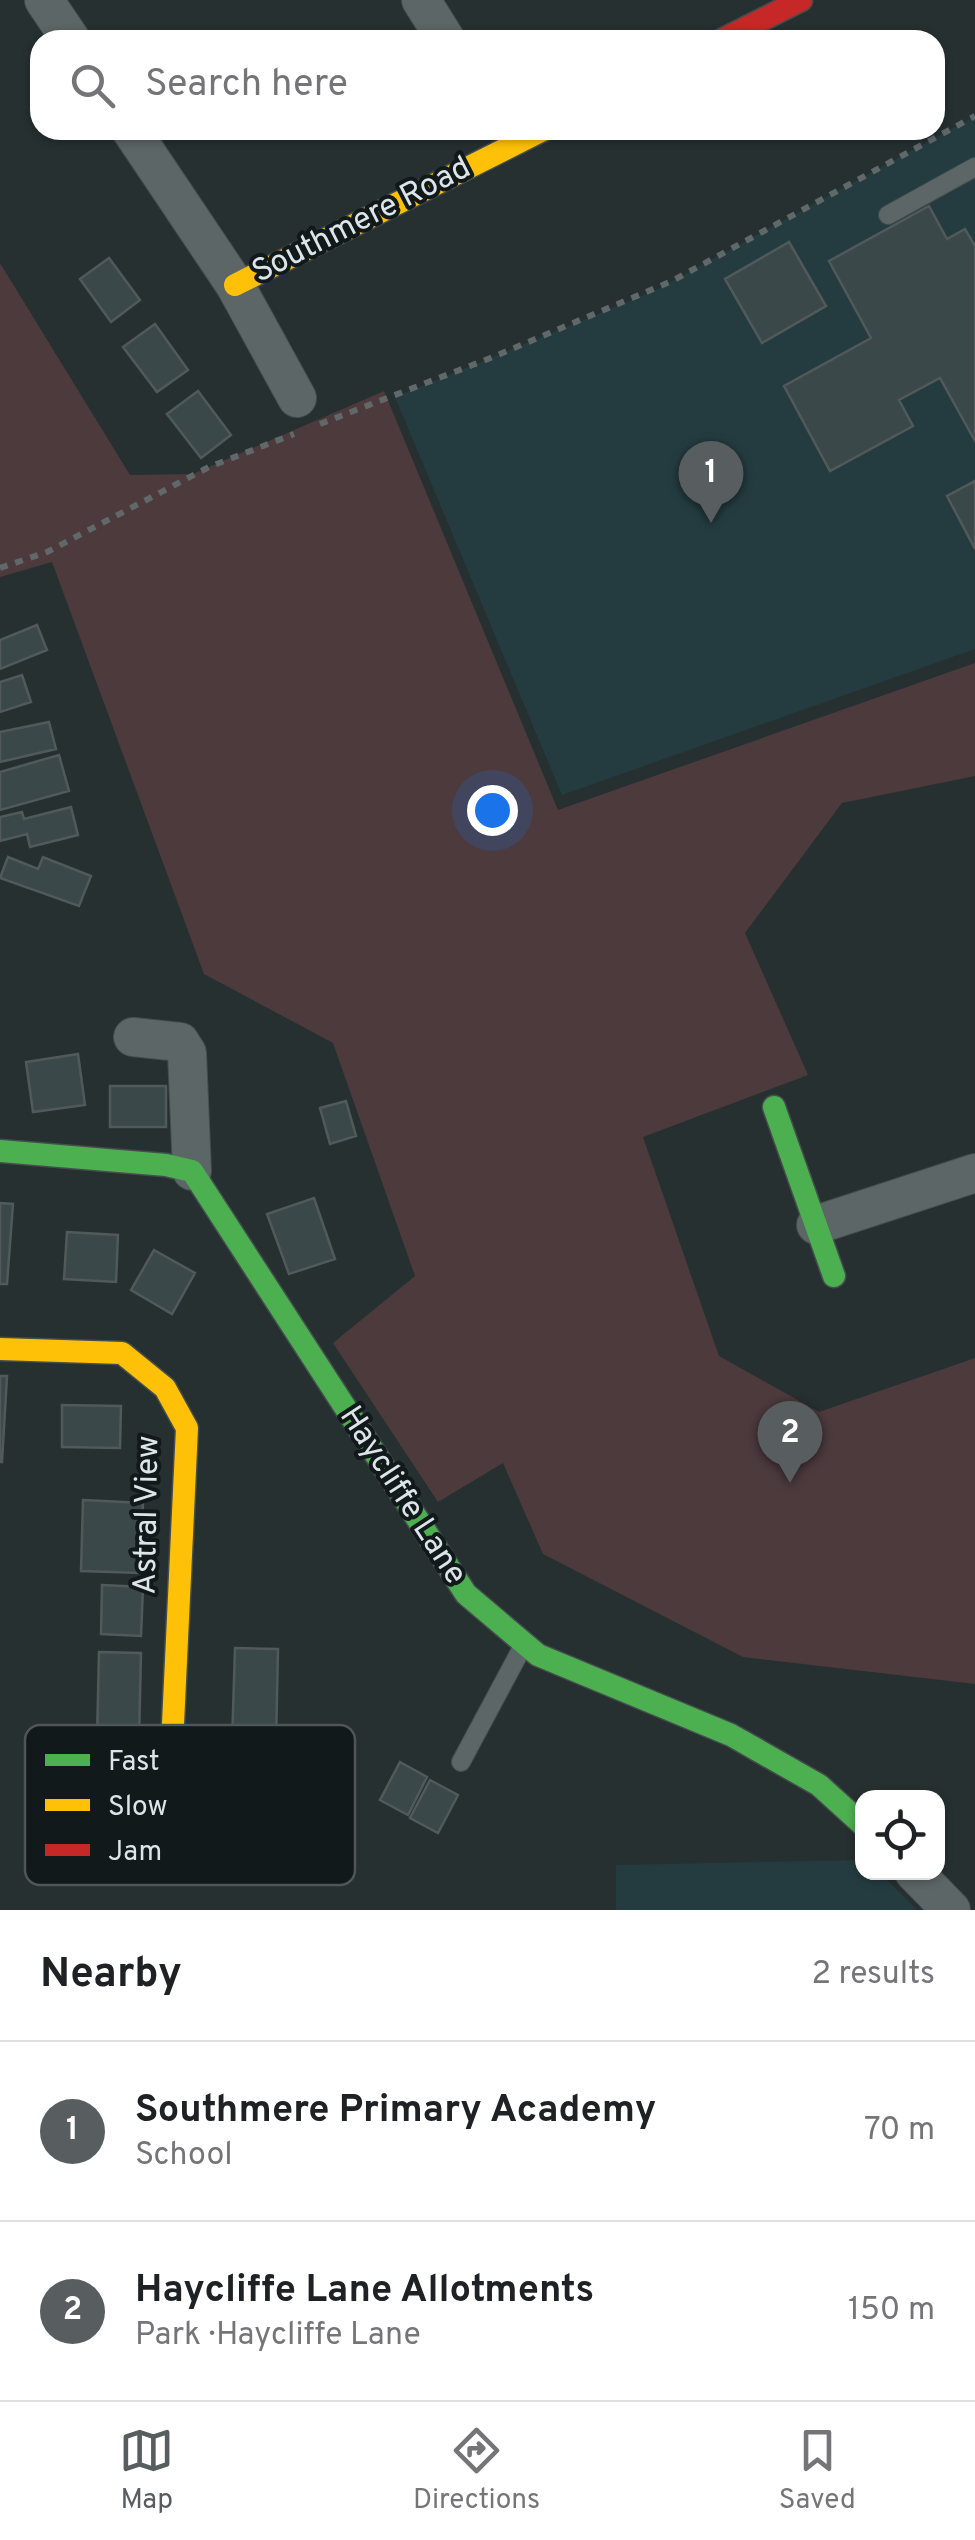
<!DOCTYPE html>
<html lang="en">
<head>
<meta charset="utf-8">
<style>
  body { margin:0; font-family:Overpass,sans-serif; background:#f2f2f2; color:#202124 }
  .controls { position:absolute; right:30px; bottom:30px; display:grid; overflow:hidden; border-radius:20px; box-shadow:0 2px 8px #0004 }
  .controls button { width:90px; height:90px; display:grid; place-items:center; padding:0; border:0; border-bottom:2px solid #e0e0e0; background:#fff; color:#202124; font:50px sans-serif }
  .you { position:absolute; left:492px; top:810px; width:35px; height:35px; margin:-25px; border:8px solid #fff; border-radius:50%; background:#1a73e8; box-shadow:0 0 0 15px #1a73e833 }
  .badge { display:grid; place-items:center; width:65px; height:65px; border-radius:50%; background:#585d5f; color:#fff; font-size:32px; font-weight:700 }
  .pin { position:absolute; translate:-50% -82px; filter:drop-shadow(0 2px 5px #0008) }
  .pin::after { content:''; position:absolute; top:52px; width:35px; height:30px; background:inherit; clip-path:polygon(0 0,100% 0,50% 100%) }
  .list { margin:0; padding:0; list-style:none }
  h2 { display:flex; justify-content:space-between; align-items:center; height:130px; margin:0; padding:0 40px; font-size:42px }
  h2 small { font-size:32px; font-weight:400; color:#757577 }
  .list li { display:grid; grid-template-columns:65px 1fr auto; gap:30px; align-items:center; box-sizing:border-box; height:180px; padding:0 40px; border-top:2px solid #e0e0e0 }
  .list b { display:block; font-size:38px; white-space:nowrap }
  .list p { margin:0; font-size:32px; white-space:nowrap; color:#757577 }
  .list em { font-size:32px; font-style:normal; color:#757577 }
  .icon { flex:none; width:55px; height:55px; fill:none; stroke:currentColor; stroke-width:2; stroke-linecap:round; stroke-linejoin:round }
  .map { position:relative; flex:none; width:975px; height:1910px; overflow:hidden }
  .search { position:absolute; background:#fff; box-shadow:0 2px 8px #0004; left:30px; right:30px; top:30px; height:110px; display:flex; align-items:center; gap:25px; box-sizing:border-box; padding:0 35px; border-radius:30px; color:#757577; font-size:38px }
  .sheet { height:490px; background:#fff }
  nav { display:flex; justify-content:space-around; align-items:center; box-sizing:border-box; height:140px; border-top:2px solid #e0e0e0; background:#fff; font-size:28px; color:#757577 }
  nav a { display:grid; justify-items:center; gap:5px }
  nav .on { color:#585d5f }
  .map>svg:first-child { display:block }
</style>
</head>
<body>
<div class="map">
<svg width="975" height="1910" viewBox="0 0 975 1910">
  <rect width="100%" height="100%" fill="#263031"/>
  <path fill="#243c40" d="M975,116v533l-413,146 -167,-398 259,-106z
    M862,1860v12l18,1 37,37h-301v-45z"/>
  <path fill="#4c3a3d" d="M0,263l130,212 63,-1 191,-83 174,419 417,-147v113l-133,27 -97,130 63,142 -165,62 76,219 100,56 156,-54v326l-232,-27 -200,-103 -40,-91 -65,39 -105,-159 82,-67 -82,-233 -129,-69 -152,-412 -52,15z"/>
  <path fill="#3b4849" stroke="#51595a" stroke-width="2.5" d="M929,206l18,33 18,-10 10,17v195l-35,-63 -41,22 14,26 -83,45 -46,-85 87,-48 -42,-77z
    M789,242l37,64 -64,37 -37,-64z
    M109,258l31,42 -29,22 -31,-43z
    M155,324l33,46 -31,22 -34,-45z
    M198,391l33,44 -30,23 -34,-44z
    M975,481v68l-28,-53z
    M37,625l10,25 -47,19v-29z
    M22,675l9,27 -31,10v-30z
    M49,722l7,27 -56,13v-30z
    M59,755l10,36 -69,19v-38z
    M71,807l7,28 -48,12 -3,-13 -27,7v-24l22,-5 2,7z
    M8,857l30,12 5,-12 48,19 -12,30 -79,-28z
    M78,1054l7,51 -52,7 -7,-50z
    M110,1086h56v41h-56z
    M346,1101l10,35 -26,8 -10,-36z
    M314,1198l21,61 -46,15 -22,-60z
    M0,1203l13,1 -6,80h-7z
    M67,1232l51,3 -2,47 -52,-3z
    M154,1250l41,23 -23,41 -41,-24z
    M0,1376h7l-5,86h-2z
    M62,1405l59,1 -1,42 -58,-1z
    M83,1500l60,3 -3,70 -59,-2z
    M102,1585l41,2 -2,49 -40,-2z
    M235,1648l43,1 -2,95 -44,-1z
    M99,1652l42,1 -2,87 -42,-1z
    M400,1762l27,15 -19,38 -28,-15z
    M430,1780l28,15 -20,38 -28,-15z"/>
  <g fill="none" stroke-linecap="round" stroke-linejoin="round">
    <defs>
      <path id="lane" d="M888,215l87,-48
        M461,1762l61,-114"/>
      <path id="street" d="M44,0l27,40
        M421,0l25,40
        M131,130l104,155 62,113
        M133,1037l47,5 7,11 5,118
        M816,1225l159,-52
        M914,1872l37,38"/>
      <path id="fast" d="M774,1107l60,169
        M0,1151l166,14 26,6 274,423 72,61 193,80 88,50 43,39"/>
      <path id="slow" d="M235,285l308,-155
        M0,1349l122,4 43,35 22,40 -16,338"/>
      <path id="jam" d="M722,40l79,-40"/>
    </defs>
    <use href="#lane" stroke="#454d4e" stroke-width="20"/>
    <use href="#street" stroke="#454d4e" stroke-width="40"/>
    <use href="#fast" stroke="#454d4e" stroke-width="25"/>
    <use href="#slow" stroke="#454d4e" stroke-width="25"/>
    <use href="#jam" stroke="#454d4e" stroke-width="25"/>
    <path stroke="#616869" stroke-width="6" stroke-dasharray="8 8" stroke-linecap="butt" d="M320,424l173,-67 179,-76 303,-165
      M0,568l47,-16 162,-85 85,-33"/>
    <use href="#lane" stroke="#5d6667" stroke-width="18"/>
    <use href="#street" stroke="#5d6667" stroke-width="38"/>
    <use href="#fast" stroke="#4caf50" stroke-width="22"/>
    <use href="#slow" stroke="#ffc107" stroke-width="22"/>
    <use href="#jam" stroke="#c62828" stroke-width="22"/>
  </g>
  <g text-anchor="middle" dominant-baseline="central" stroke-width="8" stroke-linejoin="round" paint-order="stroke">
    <g font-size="32" fill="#dce6e8" stroke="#11191a">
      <text transform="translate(362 221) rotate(-27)">Southmere Road</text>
      <text transform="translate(402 1496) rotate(57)">Haycliffe Lane</text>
      <text transform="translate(148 1515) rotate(-89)">Astral View</text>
    </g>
  </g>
  <rect x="25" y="1725" width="330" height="160" rx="15" fill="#11191a" stroke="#4e5658" stroke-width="2.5"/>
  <rect x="45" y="1754" width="45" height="12" fill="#4caf50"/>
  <rect x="45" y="1799" width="45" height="12" fill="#ffc107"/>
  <rect x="45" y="1844" width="45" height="12" fill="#c62828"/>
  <g font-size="28" fill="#dce6e8">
    <text x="108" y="1770">Fast</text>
    <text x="108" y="1815">Slow</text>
    <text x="108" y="1860">Jam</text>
  </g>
</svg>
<div class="controls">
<button><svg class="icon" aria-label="locate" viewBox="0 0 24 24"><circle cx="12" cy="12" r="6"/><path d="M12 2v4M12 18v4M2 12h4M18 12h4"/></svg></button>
</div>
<div class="you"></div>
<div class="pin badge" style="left:711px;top:523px">1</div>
<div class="pin badge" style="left:790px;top:1483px">2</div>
<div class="search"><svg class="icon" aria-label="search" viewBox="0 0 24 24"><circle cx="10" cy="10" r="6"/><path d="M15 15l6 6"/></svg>Search here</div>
</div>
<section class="sheet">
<h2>Nearby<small>2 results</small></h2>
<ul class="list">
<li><span class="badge">1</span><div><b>Southmere Primary Academy</b><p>School</p></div><em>70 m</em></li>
<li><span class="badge">2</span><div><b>Haycliffe Lane Allotments</b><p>Park · Haycliffe Lane</p></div><em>150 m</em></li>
</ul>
</section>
<nav>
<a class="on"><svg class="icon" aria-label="map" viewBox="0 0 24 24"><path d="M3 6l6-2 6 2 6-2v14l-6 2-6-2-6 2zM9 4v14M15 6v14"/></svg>Map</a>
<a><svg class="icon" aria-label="directions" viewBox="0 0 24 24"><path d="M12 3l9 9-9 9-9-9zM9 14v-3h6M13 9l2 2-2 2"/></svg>Directions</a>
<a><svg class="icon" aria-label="saved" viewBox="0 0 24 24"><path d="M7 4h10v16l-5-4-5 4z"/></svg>Saved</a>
</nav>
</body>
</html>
